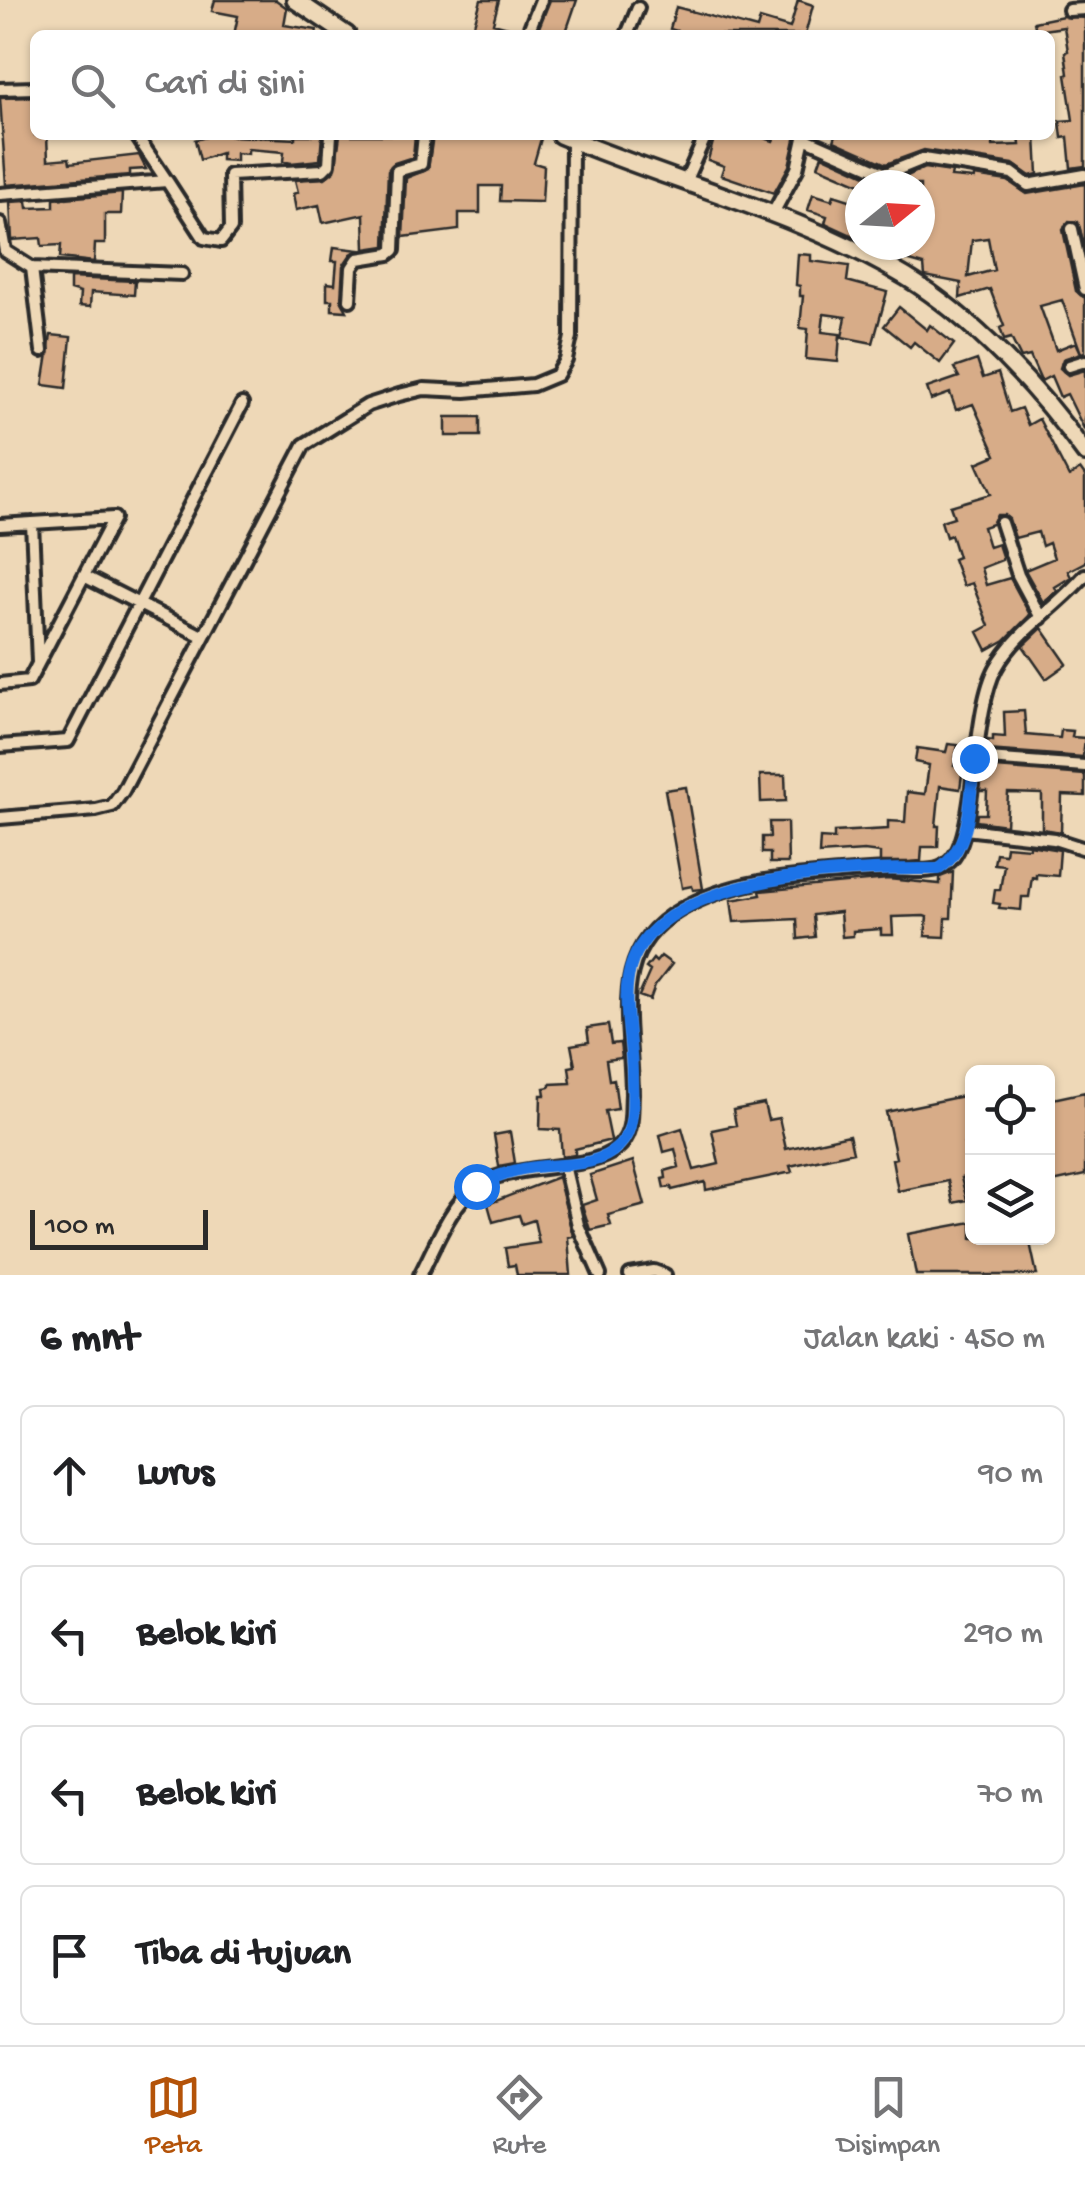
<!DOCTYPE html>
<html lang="id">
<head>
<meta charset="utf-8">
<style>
  body { margin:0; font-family:"Gochi Hand",sans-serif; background:#f6f6f6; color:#202124 }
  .controls { position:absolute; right:30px; bottom:30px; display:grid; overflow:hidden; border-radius:15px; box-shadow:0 2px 8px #0004 }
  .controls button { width:90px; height:90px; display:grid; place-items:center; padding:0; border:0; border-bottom:2px solid #e0e0e0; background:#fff; color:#202124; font:50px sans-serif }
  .compass { position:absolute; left:845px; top:170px; width:90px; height:90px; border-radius:50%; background:#fff; box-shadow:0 2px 8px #0004; rotate:72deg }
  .scale { position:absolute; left:30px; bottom:25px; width:178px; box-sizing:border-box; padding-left:10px; border:5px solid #2b2b2b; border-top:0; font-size:28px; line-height:35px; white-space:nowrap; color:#2b2b2b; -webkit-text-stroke:8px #eed8b7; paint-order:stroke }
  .stop { position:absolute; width:30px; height:30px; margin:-22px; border:8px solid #1a73e8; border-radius:50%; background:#fff }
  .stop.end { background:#1a73e8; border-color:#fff; box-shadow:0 2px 10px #0008 }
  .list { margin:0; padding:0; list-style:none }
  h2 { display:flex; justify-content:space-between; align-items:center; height:130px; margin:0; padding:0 40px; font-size:42px }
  h2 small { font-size:32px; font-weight:400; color:#757577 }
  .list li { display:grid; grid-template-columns:65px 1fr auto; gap:30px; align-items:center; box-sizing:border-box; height:140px; margin:0 20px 20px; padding:0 20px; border:2px solid #e0e0e0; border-radius:15px }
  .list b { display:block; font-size:38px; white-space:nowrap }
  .list em { font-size:32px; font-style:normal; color:#757577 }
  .icon { flex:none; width:55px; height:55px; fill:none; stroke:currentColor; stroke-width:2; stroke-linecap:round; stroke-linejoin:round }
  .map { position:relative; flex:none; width:1085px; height:1275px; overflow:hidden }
  .search { position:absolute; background:#fff; box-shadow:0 2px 8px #0004; left:30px; right:30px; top:30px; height:110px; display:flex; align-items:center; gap:25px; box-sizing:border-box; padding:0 35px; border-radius:15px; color:#757577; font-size:38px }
  .sheet { height:770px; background:#fff }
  nav { display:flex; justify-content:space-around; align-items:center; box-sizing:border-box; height:140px; border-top:2px solid #e0e0e0; background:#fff; font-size:28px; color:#757577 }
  nav a { display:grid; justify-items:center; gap:5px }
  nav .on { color:#b45309 }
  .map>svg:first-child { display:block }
</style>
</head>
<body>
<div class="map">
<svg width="1085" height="1275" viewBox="0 0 1085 1275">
  <rect width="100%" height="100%" fill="#eed8b7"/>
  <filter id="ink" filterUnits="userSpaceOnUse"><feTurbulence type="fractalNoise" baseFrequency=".01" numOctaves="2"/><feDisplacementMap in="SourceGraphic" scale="20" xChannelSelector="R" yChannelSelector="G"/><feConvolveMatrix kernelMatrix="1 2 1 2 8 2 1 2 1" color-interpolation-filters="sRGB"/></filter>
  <g filter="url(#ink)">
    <path fill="#d7ac88" stroke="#2b2b2b" stroke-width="2.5" fill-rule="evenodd" d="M215,0h61l11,8 -3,17 33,5 -1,5h-82l4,-19 -26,-5z
      M481,0h18l-6,23 26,7 -1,5h-47z
      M550,0h27l-12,35h-29z
      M798,0l15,5 -8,30h-114l-21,-6 6,-22 81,22 3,-10 30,9z
      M1063,16l22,2v148l-14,2 -3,-31 -6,1 -2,-17 13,-1 -7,-45 2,-1 -3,-22 3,-1 -4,-24 -28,4 -2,-9z
      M35,97v38h12l1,25 21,-2 1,5 69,-8 7,14 -16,1v5l-124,10 -6,-87z
      M213,135l82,4v-4h27l-2,25 -29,3 -8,-2 1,-9 -36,-3v5l-12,-1v8l-15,-1v-7l-21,7 -5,-20z
      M340,135h75l-2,22 -19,6 -6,7 -3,76 -20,3 -1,-35 -41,9 -4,-18 -23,5 -3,-16 5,-2 -3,-12 30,-2 10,-8z
      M433,135h109l-8,28 10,3 -2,36 -42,-1 1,-15h-21v27h-21v17l-56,7 3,-59 22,-9z
      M715,135h41l17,6 3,-6h20l-7,31 -15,27 -53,-18 3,-9 -16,-6z
      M836,135h144v3h13v8l27,-1 -1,-9h17l2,38 -8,2 -17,-12 -89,-14 -38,14 -52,-23z
      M822,155l57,26 -2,4h-15l-44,-19z
      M924,168l28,4 -1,5 23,2v-3l34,5 19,13 58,-10v64l-7,-26 -9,-1 -6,9 13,61 9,7v54l-4,1 -19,-53 -22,6 16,44 20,-8 5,11 -18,6 -3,9 8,7 17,-5v61l-18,-37 -7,3 -9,-21 -10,5 -11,-25 -9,2 -10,-20 -7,2 -4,-12 4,-2 -14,-37 -30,9 1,-15 -36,-7 -1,-11 -35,-10 2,-10h29v-60h-14l1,-9zM988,238l6,32 -26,7 4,-37z
      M122,193l-1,21h-16v30h-10l-1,18 -34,-4 1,-13 -19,1 -1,-8 -29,2 -2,-38 17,-1 1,7 26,-1v-8z
      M813,194l19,6 2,-5 22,7 -5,17 9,3v17l-35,-16 2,-7 -19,-6z
      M334,247l25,3 -8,4 -8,12 -2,34 6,11 -15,-1v-10h-5v-17l8,1 2,-23h-5z
      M798,254l13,1v6l38,5 -2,15 40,11 -14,51 -31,-6 4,-20 -22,-3 -2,18 18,2 -2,28 -32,-3 2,-30 -8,-1 3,-32h-3v-10l-4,-1z
      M70,278l65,3 -1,14 -43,-3 -1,15 -11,-1 1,-13 -10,-3z
      M899,307l28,23 3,-5 24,19 -14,19 -26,-21 -4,5 -26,-21z
      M51,335l20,2 -5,51 -23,-3z
      M977,360l6,18 15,-5 12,39 11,-4 7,17 11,-6 30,58 11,-8 5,7v86l-17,9 3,6 -16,10 2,4 -14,11 -18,-32 29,-12 -5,-15 -7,3 -4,-14 -23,6 -6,-19 -5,-4h-7l-5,9 -9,3 6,20 9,-3 4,12v4l-21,8 5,17 24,-7 20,37 -25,25 -18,10 -9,-18 11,-6 -17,-43 -9,3 -10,-27 5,-2 -7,-22 -5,2 -5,-16 13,-4 -4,-11 41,-12 -14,-31 19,-8 -23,-51 -17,6 -6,-17 -19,7 -4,-12 32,-11 -5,-9z
      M446,417h34v19h-34z
      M1042,628l25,36 -21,15 -23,-33z
      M1024,711l2,24 34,3 1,-8 12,1 -1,6 13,1 -2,19 -97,-7 1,-10 6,1v-5l12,1 -1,-25z
      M948,744l10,1 -4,21 9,1 -3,22 -20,-3 -4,40h3l-1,21h-16l-1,14 -13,1h-28v-9l-16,-2 -45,3 1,-16 14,1v-7l54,-3v-8l17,1 2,-30 18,2 4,-29 -14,-3 2,-14 29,4z
      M983,767l102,8v21l-23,-1 -1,37 -19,-3v-35l-34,-1 -2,32 -30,-4 1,-7h9l1,-23h-7z
      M760,775h25l1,26 -25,1z
      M686,787l17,102 -10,1 -1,-4 -10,2 -17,-98z
      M769,822h18l1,41h-18v-10h-8v-16h8z
      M1029,845l31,5 -2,26 -22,-2v4l-4,-1 -3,20h-7l-1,13 -22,-2 1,-4 -7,-1 2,-13h5l4,-25 -10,-1 2,-11 9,1 1,-8 23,2z
      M953,872l-2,46h-5l-1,19 -20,-1 2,-19 -3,-1 -32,1 1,18h-12v-6l-28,2v5l-11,1 -2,-25 -27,3 2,22 -17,2 -1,-20 -63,3 -3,-22 30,-5 -1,-4 128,-12 52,5v-7z
      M661,956l11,8 -17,22 -5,14 -11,-4 11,-25 -4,-3 7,-9 3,3z
      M608,1025l3,19 9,-1 2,15 -16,2 3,20 5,-1 4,30 -13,2 6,29 -36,9v6l-13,2 -2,-27 -20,-1 1,-34h4l-1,-7 6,-1v-3l21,-1 -2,-16 6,-1 -4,-21 18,-3 -2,-14z
      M1085,1092v83l-37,8v-83z
      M963,1096l9,45 -8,3 6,32 -9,2 6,22 -14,3 -5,-22 -50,10 -6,-32 4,-1 -10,-46z
      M764,1104l4,16 11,-2 7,31 63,-14 4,17 -63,14 2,6 -86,18 -1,-8 -33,8 -1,-3 -7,1 -2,-9 4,-1 -1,-7 14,-4 -4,-18 -11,3 -4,-17 22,-7 12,42 25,-6 -7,-34 24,-5 -3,-15z
      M510,1132l5,31 -16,3 -5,-31z
      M633,1161l12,44 -37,10 3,10 -21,5 -8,-25 15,-5 -7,-25z
      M558,1177l15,59 -5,1 3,38h-54l-2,-10 -7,1 -3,-18 34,-5 -5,-23 -12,4 -3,-9 -26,7 -5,-18z
      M972,1222v16h57l8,37h-121l-8,-41z"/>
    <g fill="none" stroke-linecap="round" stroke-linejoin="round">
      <defs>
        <path id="street" d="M1069,10l16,-1
          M527,35l14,-35
          M627,35l11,-27
          M0,89l35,-1
          M167,181l37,57 17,3 10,-13 -1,-53 93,-5 6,-6 2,-29
          M685,182l21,-47
          M0,194l167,-13 -31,-46
          M772,215l25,-46 7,-31 82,36 37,-15 89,14 16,12 57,-10
          M0,223l5,28 27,17 150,6
          M1072,229l13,60
          M32,268l10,83
          M350,300l2,-32 6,-9 31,-5 5,-4 3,-79 24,-7 3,-29
          M1069,366l16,-5
          M32,523l6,139
          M1001,523l17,52 23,43
          M0,525l114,-7
          M84,576l118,60
          M0,684l29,-3 85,-163
          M0,746l68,-5 174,-337
          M974,758l111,8
          M0,818l96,-8 16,-4 11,-15 181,-346 64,-40 31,-10 25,-6 41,2 68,-6 24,-10 9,-15 5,-23 1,-197
          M965,829l89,10 31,10
          M564,1165l14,60 22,50
          M420,1275c15,-28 30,-71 57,-89 39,-27 127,-10 148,-47 8,-13 6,-30 7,-45 0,-69 -25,-143 48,-184 23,-14 53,-23 79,-28 42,-7 86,-10 129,-12 15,-1 38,4 52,-2 3,-1 11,-7 12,-9 25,-27 20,-148 44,-191 20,-37 62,-61 89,-93
          M630,1275l24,-4 11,4"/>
        <path id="primary" d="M295,0l52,35
          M560,135c114,48 239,78 346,142 67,41 134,113 179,176"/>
      </defs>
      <use href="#street" stroke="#2b2b2b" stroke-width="18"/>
      <use href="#primary" stroke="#2b2b2b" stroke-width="22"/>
      <use href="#street" stroke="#eed8b7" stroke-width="10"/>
      <use href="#primary" stroke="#eed8b7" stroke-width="15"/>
    </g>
  </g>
  <g fill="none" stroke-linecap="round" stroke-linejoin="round" filter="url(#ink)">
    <path stroke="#1a73e8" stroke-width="12" d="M476,1186c12,-6 27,-13 42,-16 32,-9 75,2 101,-24 18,-17 13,-50 13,-73 0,-35 -13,-79 1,-113 37,-89 224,-92 306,-91 34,-23 31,-73 35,-111"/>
  </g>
</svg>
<div class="controls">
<button><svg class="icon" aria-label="locate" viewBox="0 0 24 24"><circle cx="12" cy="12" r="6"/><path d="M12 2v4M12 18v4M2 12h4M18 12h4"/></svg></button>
<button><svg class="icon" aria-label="layers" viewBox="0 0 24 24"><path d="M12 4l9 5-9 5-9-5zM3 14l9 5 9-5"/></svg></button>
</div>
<svg class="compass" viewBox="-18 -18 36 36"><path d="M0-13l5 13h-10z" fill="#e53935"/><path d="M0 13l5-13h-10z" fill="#757577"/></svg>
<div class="scale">100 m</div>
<div class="stop" style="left:476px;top:1186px"></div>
<div class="stop end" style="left:974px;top:758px"></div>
<div class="search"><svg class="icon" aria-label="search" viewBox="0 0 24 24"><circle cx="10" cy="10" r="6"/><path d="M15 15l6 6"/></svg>Cari di sini</div>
</div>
<section class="sheet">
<h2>6 mnt<small>Jalan kaki · 450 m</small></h2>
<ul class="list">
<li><svg class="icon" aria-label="ahead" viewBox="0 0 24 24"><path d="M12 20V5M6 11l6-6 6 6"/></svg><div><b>Lurus</b></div><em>90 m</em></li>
<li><svg class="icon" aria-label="left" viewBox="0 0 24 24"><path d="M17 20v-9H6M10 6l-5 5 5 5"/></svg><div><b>Belok kiri</b></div><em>290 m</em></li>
<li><svg class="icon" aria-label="left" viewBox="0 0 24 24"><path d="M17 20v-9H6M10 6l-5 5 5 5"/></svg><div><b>Belok kiri</b></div><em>70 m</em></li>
<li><svg class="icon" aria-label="arrive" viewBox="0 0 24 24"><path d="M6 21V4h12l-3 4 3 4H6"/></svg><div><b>Tiba di tujuan</b></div></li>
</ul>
</section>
<nav>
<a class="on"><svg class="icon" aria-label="map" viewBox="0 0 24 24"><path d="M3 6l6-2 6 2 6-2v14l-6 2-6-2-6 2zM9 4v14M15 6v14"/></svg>Peta</a>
<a><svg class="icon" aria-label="directions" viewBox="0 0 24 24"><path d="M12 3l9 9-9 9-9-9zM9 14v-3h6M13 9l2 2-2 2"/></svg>Rute</a>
<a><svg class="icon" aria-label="saved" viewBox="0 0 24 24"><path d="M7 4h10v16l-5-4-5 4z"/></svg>Disimpan</a>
</nav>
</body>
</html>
